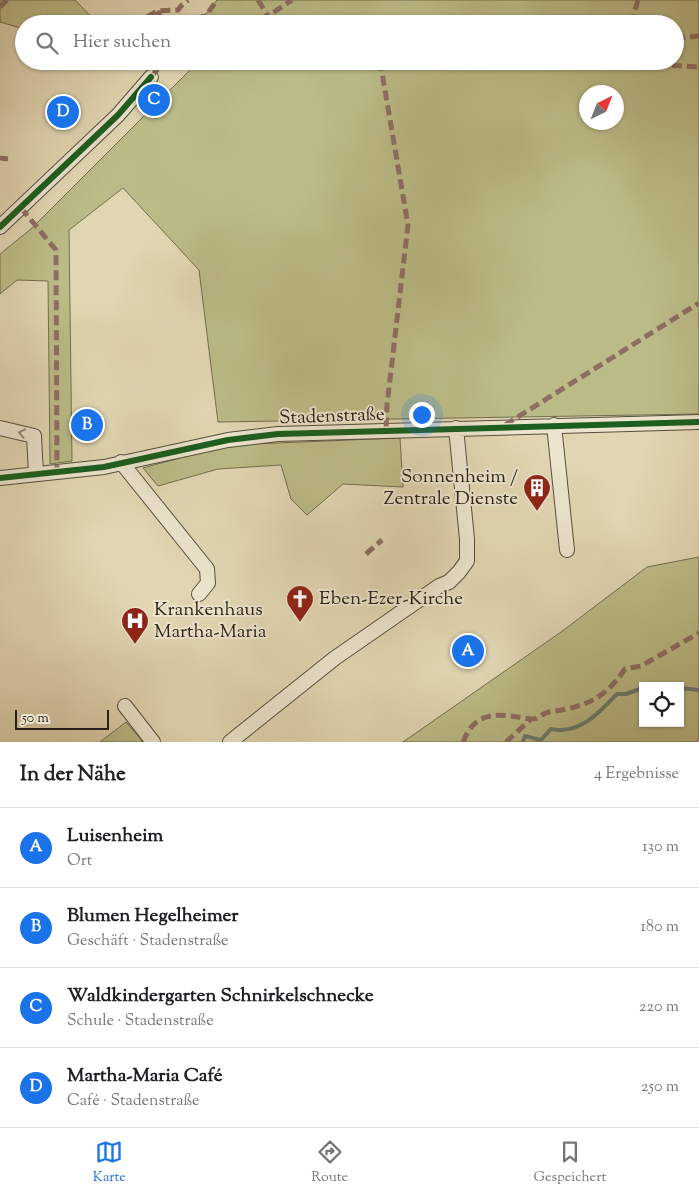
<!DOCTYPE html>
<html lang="de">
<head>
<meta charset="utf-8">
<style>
  body { margin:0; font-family:"Sorts Mill Goudy",serif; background:#f6f6f6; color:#202124 }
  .controls { position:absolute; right:15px; bottom:15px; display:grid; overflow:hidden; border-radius:0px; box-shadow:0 1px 4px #0004 }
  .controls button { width:45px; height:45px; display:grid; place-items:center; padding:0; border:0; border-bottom:1px solid #e0e0e0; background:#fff; color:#202124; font:25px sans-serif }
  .compass { position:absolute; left:579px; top:85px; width:45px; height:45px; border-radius:50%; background:#fff; box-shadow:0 1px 4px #0004; rotate:43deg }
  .scale { position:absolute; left:15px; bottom:12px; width:94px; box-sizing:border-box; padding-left:5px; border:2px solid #282117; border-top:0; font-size:14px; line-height:18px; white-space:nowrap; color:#282117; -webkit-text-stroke:4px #ece4cd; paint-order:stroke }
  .you { position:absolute; left:421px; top:414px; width:18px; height:18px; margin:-12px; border:4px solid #fff; border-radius:50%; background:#1a73e8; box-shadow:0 0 0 8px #1a73e833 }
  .badge { display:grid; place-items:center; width:32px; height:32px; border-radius:50%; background:#1a73e8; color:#fff; font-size:16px; font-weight:700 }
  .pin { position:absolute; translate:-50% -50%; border:2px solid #fff; box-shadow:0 1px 5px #0006 }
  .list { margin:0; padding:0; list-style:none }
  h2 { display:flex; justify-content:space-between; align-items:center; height:65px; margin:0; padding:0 20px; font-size:21px }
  h2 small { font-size:16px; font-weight:400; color:#757577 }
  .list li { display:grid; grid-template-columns:32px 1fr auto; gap:15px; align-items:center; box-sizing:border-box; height:80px; padding:0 20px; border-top:1px solid #e0e0e0 }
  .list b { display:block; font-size:19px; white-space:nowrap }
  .list p { margin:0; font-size:16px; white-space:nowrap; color:#757577 }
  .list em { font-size:16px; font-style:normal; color:#757577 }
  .icon { flex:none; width:28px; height:28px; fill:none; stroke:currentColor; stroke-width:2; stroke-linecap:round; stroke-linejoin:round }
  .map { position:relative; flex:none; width:699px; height:742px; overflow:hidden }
  .search { position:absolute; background:#fff; box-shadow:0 1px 4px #0004; left:15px; right:15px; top:15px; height:55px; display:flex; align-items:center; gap:12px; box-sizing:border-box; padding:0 18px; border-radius:28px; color:#757577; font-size:19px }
  .sheet { height:385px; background:#fff }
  nav { display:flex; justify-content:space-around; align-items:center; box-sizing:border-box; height:70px; border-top:1px solid #e0e0e0; background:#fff; font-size:14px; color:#757577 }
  nav a { display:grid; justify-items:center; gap:2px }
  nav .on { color:#1a73e8 }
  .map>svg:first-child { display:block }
</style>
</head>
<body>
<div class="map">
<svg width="699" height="742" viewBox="0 0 699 742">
  <rect width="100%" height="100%" fill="#e1d6b2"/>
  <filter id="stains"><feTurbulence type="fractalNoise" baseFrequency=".004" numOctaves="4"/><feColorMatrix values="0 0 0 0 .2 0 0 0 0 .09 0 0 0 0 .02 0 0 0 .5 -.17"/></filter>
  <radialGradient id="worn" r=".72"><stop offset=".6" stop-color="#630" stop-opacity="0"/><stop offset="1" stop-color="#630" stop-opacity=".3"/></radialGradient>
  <path fill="#bbbb87" stroke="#726e4f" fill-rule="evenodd" d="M0,0h75l23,24h-74v5l-24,-7z
    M217,0h482v414l-481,8 -19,-152 -76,-82 -54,42 3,231 -22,3 -2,-183 -31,-1 -17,14v-40l32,-26 167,-167h476v-37h-483l-7,-6 21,-4zM586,92h30v30h-30z
    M400,438l3,49 -60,-3 -36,31 -16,-16 -10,-34 -63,4 -60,17 -15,-18 84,-23z
    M699,557v180l-2,5h-294l158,-110 86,-65zM643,686h37v37h-37z
    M126,722l17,20h-43z"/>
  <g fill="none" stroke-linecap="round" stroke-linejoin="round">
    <path stroke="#697c70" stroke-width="4" d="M680,688l19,2
      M523,742l2,-6 16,4 10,-11c28,6 48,-16 66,-35h9l17,-6"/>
    <defs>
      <path id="minor" d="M0,227l118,-112 33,-38
        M554,425l13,125
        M0,428l34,8 2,38
        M121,462l86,107 1,14 -9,11
        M0,478l104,-11 124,-27 50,-6 421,-12
        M125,706l28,36
        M230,742l105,-84 104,-72 10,-4 10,-10 8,-11v-22l-11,-111"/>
    </defs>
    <use href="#minor" stroke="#564e3e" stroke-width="16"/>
    <use href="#minor" stroke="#ece4cd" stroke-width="14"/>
    <path stroke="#8d6e63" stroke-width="5" stroke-dasharray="10 5" stroke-linecap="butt" d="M258,0l10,16
      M0,7l7,-7
      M157,11l8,13
      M147,17l10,-6 21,-1 3,-4 7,-6
      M200,24l17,-24
      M246,24l22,-8 24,-16
      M631,24l7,-24
      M675,38l24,-2
      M380,61l28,164 -21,180 -1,25
      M597,61l102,6
      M151,77l14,-16
      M0,158l8,1
      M21,208l35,42 1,223
      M505,425l194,-122
      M366,554l16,-14
      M463,742c14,-35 38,-27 68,-23
      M506,742l25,-23c7,1 11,-6 18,-7 35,-5 55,-12 76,-43l16,-3 58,-33"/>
    <defs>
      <path id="cycleway" d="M0,227l118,-112 33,-38
        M0,478l104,-11 124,-27 50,-6 421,-12"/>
    </defs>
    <use href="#cycleway" stroke="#ece4cd" stroke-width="9"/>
    <use href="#cycleway" stroke="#1b5e20" stroke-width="6"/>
  </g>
  <defs><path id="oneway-chevron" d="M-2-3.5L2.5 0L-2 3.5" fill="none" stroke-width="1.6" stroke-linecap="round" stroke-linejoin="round" transform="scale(1.25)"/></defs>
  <use stroke="#948c7b" href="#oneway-chevron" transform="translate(22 433) rotate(-168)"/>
  <defs>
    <symbol id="building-pin" viewBox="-11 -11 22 30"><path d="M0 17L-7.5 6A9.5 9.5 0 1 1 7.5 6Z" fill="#8f2418" stroke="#ece4cd"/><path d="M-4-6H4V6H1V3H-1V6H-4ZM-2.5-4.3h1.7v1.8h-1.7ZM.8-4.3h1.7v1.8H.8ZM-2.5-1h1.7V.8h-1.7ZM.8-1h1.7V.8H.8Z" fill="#fff"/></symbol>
    <symbol id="church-pin" viewBox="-11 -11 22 30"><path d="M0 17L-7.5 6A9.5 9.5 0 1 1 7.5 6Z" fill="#8f2418" stroke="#ece4cd"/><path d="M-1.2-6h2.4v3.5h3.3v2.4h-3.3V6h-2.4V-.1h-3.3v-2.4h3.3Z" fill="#fff"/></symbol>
    <symbol id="hospital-pin" viewBox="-11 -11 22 30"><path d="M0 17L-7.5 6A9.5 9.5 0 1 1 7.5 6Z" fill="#8f2418" stroke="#ece4cd"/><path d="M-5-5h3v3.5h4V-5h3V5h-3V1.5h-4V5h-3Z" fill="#fff"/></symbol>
  </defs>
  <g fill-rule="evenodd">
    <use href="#building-pin" x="521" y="472" width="32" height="43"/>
    <use href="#church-pin" x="284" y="583" width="32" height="43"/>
    <use href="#hospital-pin" x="119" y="605" width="32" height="43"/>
  </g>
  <g text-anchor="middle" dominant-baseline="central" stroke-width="4" stroke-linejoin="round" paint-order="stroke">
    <g font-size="19" fill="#282117" stroke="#ece4cd">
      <text transform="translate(332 417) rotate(-2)">Stadenstraße</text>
    </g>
    <g font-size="19" fill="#282117" stroke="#ece4cd" text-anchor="start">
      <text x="518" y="477" text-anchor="end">Sonnenheim /<tspan x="518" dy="22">Zentrale Dienste</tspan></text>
      <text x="319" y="599">Eben-Ezer-Kirche</text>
      <text x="154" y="610">Krankenhaus<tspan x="154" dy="22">Martha-Maria</tspan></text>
    </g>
  </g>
  <rect width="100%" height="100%" filter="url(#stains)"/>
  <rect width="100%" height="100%" fill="url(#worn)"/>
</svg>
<div class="controls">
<button><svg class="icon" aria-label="locate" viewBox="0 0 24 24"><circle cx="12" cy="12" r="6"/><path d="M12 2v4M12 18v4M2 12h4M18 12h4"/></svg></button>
</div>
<svg class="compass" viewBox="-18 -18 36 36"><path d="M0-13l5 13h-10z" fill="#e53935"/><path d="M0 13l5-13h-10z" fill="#757577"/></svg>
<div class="scale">50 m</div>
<div class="you"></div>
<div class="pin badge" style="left:468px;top:651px">A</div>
<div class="pin badge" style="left:87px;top:425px">B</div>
<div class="pin badge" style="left:154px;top:100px">C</div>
<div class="pin badge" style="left:63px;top:112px">D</div>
<div class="search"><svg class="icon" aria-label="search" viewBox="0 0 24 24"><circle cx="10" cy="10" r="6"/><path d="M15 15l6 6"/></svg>Hier suchen</div>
</div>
<section class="sheet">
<h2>In der Nähe<small>4 Ergebnisse</small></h2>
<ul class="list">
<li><span class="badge">A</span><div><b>Luisenheim</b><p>Ort</p></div><em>130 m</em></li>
<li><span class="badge">B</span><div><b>Blumen Hegelheimer</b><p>Geschäft · Stadenstraße</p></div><em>180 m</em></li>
<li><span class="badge">C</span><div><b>Waldkindergarten Schnirkelschnecke</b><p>Schule · Stadenstraße</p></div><em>220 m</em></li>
<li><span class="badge">D</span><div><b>Martha-Maria Café</b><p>Café · Stadenstraße</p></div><em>250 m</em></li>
</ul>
</section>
<nav>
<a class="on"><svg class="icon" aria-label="map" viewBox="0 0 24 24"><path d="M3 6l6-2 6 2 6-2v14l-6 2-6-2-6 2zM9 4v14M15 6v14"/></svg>Karte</a>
<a><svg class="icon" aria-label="directions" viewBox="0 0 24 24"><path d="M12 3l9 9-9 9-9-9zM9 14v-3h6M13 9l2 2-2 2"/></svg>Route</a>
<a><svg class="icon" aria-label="saved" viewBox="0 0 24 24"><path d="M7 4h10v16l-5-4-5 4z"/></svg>Gespeichert</a>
</nav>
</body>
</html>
